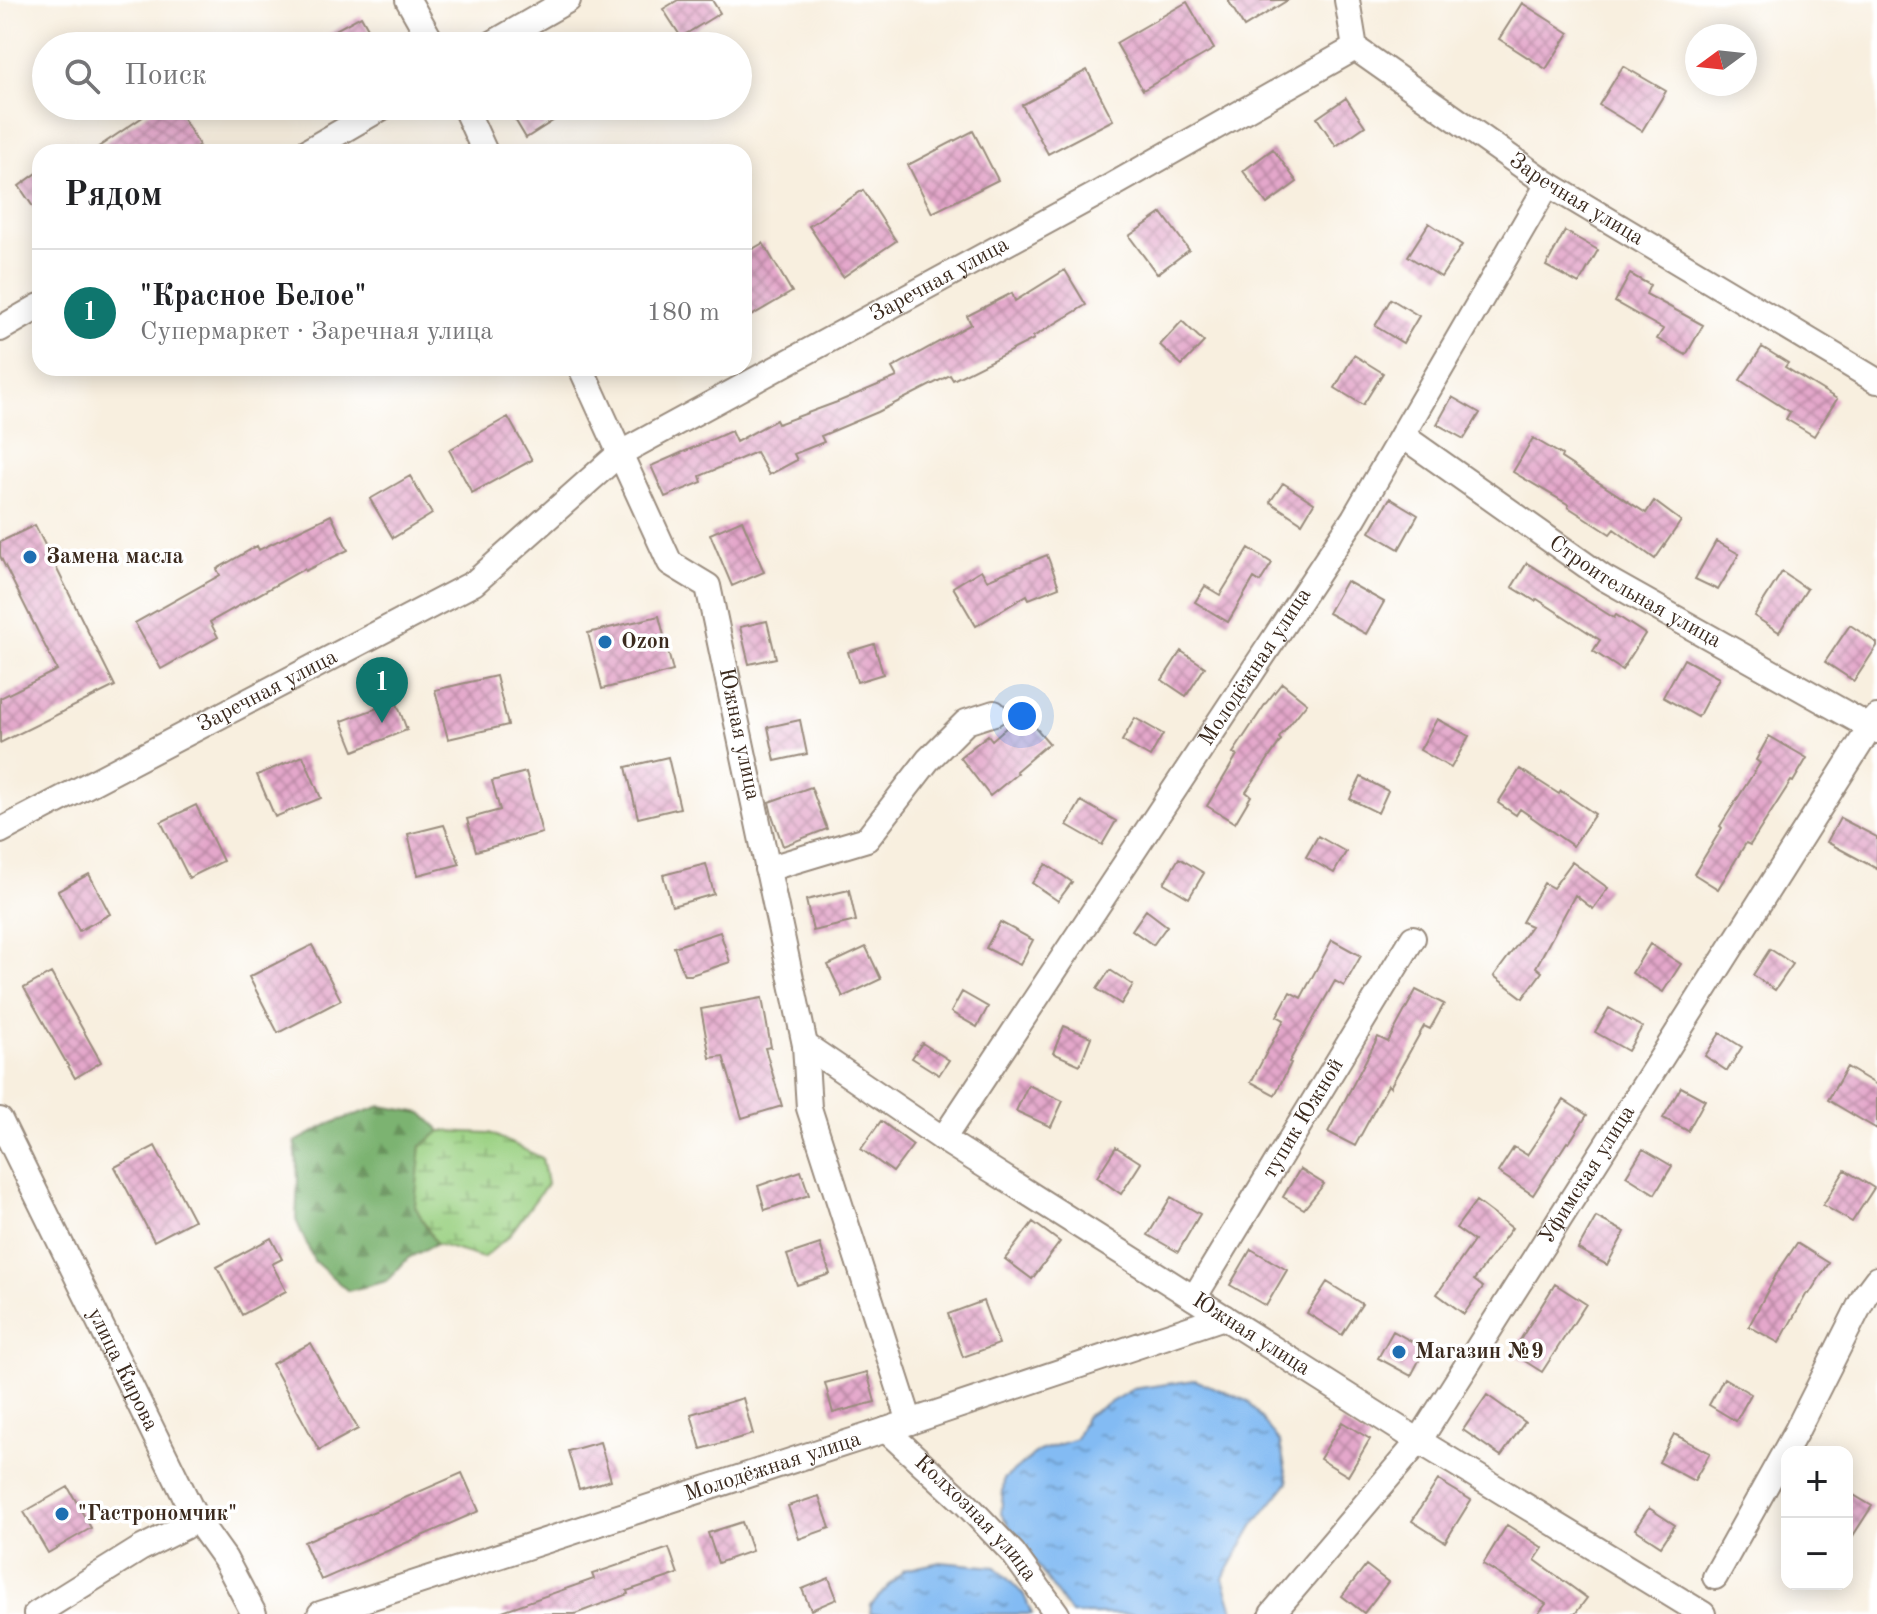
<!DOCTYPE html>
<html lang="ru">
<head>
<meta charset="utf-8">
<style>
  body { margin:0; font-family:"Old Standard TT",serif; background:#f2f2f2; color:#202124 }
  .controls { position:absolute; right:24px; bottom:24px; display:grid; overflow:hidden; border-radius:16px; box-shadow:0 4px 20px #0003 }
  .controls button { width:72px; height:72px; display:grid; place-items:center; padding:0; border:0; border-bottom:2px solid #e0e0e0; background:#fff; color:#202124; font:40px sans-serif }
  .compass { position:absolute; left:1685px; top:24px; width:72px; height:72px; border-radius:50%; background:#fff; box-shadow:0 4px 20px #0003; rotate:255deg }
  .you { position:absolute; left:1022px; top:716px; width:28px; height:28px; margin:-20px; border:6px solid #fff; border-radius:50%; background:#1a73e8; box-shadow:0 0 0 12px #1a73e833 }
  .badge { display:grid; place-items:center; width:52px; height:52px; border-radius:50%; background:#0f766e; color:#fff; font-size:26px; font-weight:700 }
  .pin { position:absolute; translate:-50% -66px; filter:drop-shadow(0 2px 4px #0008) }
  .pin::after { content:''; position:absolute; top:42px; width:28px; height:24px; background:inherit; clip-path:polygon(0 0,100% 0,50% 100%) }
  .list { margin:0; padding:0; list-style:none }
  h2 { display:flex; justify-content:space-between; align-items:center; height:104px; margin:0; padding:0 32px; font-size:34px }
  h2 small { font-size:26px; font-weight:400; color:#757577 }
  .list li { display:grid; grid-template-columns:52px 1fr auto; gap:24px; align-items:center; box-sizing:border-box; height:128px; padding:0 32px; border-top:2px solid #e0e0e0 }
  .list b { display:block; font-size:30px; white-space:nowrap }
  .list p { margin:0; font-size:26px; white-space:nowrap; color:#757577 }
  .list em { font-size:26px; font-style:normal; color:#757577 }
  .icon { flex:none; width:44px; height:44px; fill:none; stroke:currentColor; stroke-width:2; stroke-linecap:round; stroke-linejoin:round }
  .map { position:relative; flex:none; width:1877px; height:1614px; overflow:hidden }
  .search { position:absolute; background:#fff; box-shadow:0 4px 20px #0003; left:32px; top:32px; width:720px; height:88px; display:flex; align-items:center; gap:20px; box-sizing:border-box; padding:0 28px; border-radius:44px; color:#757577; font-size:30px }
  .panel { position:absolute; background:#fff; box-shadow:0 4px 20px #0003; left:32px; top:144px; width:720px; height:232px; border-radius:24px }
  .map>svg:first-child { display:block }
</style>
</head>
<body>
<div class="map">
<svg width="1877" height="1614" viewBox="0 0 1877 1614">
  <defs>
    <pattern id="forest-firs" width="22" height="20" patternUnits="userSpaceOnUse" patternTransform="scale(2)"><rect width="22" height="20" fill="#7cb371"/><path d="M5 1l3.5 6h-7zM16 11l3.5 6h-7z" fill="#67925c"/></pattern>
    <pattern id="wetland-marsh" width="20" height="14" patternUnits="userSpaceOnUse" patternTransform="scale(2)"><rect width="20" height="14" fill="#9bd183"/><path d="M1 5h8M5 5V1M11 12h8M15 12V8" fill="none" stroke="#80aa6b"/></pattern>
    <pattern id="water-ripples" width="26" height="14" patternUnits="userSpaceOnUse" patternTransform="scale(2)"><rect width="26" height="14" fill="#83bbf3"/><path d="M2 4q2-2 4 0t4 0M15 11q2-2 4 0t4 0" fill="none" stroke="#6c98c4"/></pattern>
    <pattern id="building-cross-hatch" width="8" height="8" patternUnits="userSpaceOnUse" patternTransform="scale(2)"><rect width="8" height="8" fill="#e4a7cb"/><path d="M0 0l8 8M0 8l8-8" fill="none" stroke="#ba88a4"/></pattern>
  </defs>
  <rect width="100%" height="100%" fill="#fff"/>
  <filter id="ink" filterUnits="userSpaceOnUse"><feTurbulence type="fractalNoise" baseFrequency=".0125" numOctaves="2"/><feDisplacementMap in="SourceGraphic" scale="16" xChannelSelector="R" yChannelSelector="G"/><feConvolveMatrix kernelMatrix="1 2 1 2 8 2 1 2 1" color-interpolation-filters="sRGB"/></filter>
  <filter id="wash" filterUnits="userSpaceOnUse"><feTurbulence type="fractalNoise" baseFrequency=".006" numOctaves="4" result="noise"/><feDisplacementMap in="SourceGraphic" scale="32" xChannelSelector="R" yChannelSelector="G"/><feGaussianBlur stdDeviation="1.8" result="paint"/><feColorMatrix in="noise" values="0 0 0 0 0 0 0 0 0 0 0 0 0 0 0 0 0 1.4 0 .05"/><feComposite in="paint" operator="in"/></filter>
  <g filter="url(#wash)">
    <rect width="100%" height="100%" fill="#f8efdf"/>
    <path fill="url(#forest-firs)" stroke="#5c6e48" stroke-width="2" d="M381,1106l41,7 19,18 -20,15 -6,60 21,38 -28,14 -21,23 -39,10 -34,-30 -18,-41 2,-42 -3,-36 34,-18z"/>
    <path fill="url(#wetland-marsh)" stroke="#6b7e50" stroke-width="2" d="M441,1131l49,2 52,25 5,26 -39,53 -25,21 -47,-14 -21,-38 6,-60z"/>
    <path fill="url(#water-ripples)" stroke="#5f7288" stroke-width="2" d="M1195,1380l53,21 32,42 8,39 -35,44 -30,52 11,36h-163l-70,-100 3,-35 35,-28 37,-12 9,-22 48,-28z
      M940,1562l56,5 28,28 8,19h-162l1,-9 33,-35z"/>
    <g id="blocks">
      <path fill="url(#building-cross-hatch)" d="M678,0h34l8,13 -39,24 -18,-28z
        M1228,0h60l-44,27z
        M1187,2l27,47 -71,41 -27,-47z
        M1522,3l47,30 -23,36 -47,-30z
        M361,16l17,30h-72z
        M1623,66l43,25 -24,40 -43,-26z
        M1087,70l26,50 -65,34 -26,-49z
        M1346,98l19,28 -29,20 -19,-28z
        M159,106h17l23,39 -12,7h-96z
        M507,106h41l8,13 -30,19z
        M973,131l25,49 -66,33 -24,-48z
        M1273,149l24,33 -30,22 -24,-33z
        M40,171v46l-21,-31z
        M863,190l33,51 -53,36 -34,-51z
        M1162,213l27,37 -32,24 -28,-38z
        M1429,223l33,22 -21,32 -33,-21z
        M1565,231l33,19 -19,34 -33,-18z
        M763,243l29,49 -48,28v-66z
        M1065,270l21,35 -53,32 1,2 -81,41 -3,-5 -72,37 -57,24 3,6 -30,12 3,6 -28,15 -13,-23 -56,24 2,6 -37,15 -14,-31 80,-35 5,11 40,-22 2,4 62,-23 57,-24 -5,-9 79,-44 -4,-8 45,-23 3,8z
        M1630,274l20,11 -4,9 57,31 -17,30 -29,-16 6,-10 -48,-27z
        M1391,299l28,17 -16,27 -28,-17z
        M1182,321l22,21 -22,23 -22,-20z
        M1762,347l26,16 -3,4 52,32 -23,37 -28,-17 4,-7 -50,-32z
        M1354,355l29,18 -20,32 -28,-17z
        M1452,397l28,16 -16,26 -27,-15z
        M508,417l24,43 -60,33 -23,-43z
        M1533,438l29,17 -1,3 85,55 8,-12 27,20 -26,38 -41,-30 -4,5 -42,-27 1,-2 -56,-33z
        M410,476l22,38 -39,24 -23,-39z
        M1283,483l31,20 -12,20 -32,-21z
        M1390,498l28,17 -19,34 -29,-17z
        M331,515l17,35 -43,21 -1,-2 -94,53 8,15 -57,32 -26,-46 85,-48 -3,-6 40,-23 2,4z
        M742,520l22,52 -32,14 -22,-52z
        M35,525l80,161 -115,57v-45l57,-28 -57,-114v-14z
        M1716,541l23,13 -21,36 -23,-11z
        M1249,548l23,15 -12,19 -6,-4 -26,44 -33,-20 10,-16 15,9z
        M1047,555l12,32 -30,12 -2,-4 -51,31 -23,-39 28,-17 6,10z
        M1527,563l87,55 2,-3 29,19 -23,36 -29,-19 7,-11 -63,-41 -2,2 -23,-14z
        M1782,572l25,17 -28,43 -25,-16z
        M1346,581l38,21 -18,32 -38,-21z
        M659,616l14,55 -71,18 -14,-56z
        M767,621l9,37 -27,6 -9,-37z
        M1850,625l27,18v3l-23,35 -29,-19z
        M874,644l9,30 -26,8 -9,-30z
        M1181,651l24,16 -19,29 -24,-16z
        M1684,659l35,19 -21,39 -35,-20z
        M496,676l12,49 -60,14 -13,-49z
        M1282,683l25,20 -28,35 2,2 -35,52 5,4 -16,27 -28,-17 30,-51 -4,-2 33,-50z
        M396,701l11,29 -53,21 -12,-30z
        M1023,713l26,30 -33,28 2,2 -28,23 -30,-39 28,-22 4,5z
        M1135,718l28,16 -13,23 -28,-16z
        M1437,719l32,17 -18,32 -31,-18z
        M800,720l7,34 -32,7 -7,-34z
        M1769,736l38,22 -14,24 -2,-1 -41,64 -4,-2 -28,46 -24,-15 28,-46 -2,-2 40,-63 -4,-3z
        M303,756l18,42 -46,19 -18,-42z
        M668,757l12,51 -42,10 -12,-51z
        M1520,769l39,25 2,-3 34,23 -22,32 -53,-37 -4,6 -18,-12z
        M526,772l16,61 -66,18 -9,-32 33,-9 -8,-29z
        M1361,777l27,14 -10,22 -28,-14z
        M811,787l16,42 -44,17 -11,-31 -3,-13z
        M1081,801l35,20 -14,24 -35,-20z
        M196,805l27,56 -34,17 -28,-56z
        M1840,818l37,19v32l-50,-27z
        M444,825l16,39 -42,11 -10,-41z
        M1318,836l28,16 -12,21 -28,-16z
        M1179,858l25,15 -15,25 -25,-15z
        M1572,862l36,26 -15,21 -18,-14 -39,72 6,5 -19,26 -29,-22 37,-50 -9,-4 22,-39 9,5z
        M706,864l8,30 -42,12 -9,-31z
        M1046,864l26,18 -14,19 -26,-18z
        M89,874l21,40 -31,17 -21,-40z
        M849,890l7,31 -43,10 -7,-31z
        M1146,910l21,16 -14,19 -21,-15z
        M1000,922l33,18 -13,25 -34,-17z
        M720,932l10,30 -39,13h-7l-10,-28z
        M1332,940l29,16 -17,30 -9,-5 -46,81 2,1 -16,32 -24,-13 33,-62 -7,-4 13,-24 11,6z
        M1650,944l31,20 -18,28 -31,-19z
        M312,945l29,55 -63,33 -29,-56z
        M866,947l15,32 -38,18 -15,-32z
        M1770,949l23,15 -18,26 -22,-15z
        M1110,970l23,15 -12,19 -24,-15z
        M51,973l50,89 -26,16 -51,-90z
        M1416,990l28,14 -14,25 -6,-3 -34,61 -2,-2 -33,61 -27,-14 50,-95 10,5z
        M962,992l26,15 -11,20 -26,-15z
        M762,998l9,49 -6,1 17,58 -40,12 -19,-62 -13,2 -9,-49z
        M1609,1008l33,19 -14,24 -33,-19z
        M1064,1026l27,11 -11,28 -27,-12z
        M1720,1033l22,14 -15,24 -22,-15z
        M922,1043l27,17 -10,15 -27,-17z
        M1847,1067l30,18v44l-49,-29z
        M1028,1085l35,16 -12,26 -35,-16z
        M1681,1087l24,13 -17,31 -25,-13z
        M1564,1100l23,15 -18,28 -2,-1 -34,53 -35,-23 16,-25 13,8z
        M881,1121l32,24 -20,27 -32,-23z
        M155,1146l39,74 -40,21 -39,-74z
        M1116,1147l25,16 -20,31 -24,-17z
        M1643,1149l29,17 -17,28 -29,-18z
        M1300,1169l24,15 -20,25 -21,-12z
        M1845,1170l29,18 -22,34 -29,-17z
        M801,1171l8,24 -44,15 -7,-24z
        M1171,1197l29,17 -22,38 -30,-17z
        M1476,1201l36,27 -38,52 9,7 -19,27 -27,-20 37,-53 -18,-13z
        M1596,1217l29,15 -18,33 -29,-16z
        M1033,1222l27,20 -28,37 -27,-20z
        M271,1238l11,21 -10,5 14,27 -44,24 -25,-48z
        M1797,1243l32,20 -20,31 -2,-1 -28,50 -30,-17 28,-53z
        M820,1244l10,30 -33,11 -10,-30z
        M1251,1249l36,21 -21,36 -36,-21z
        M1327,1282l35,22 -20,31 -35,-22z
        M1555,1284l31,20 -44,68 -30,-19z
        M983,1301l16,43 -36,13 -15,-43z
        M1393,1331l32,18 -14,27 -33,-18z
        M311,1343l47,86 -39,21 -47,-86z
        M867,1372l8,30 -42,11 -8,-30z
        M1724,1378l27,16 -15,27 -27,-16z
        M1487,1395l38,27 -24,34 -38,-26z
        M743,1398l10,36 -52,15 -10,-35z
        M1342,1422l28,17 -22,37 -28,-17z
        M1674,1434l36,19 -16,28 -35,-19z
        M600,1442l11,38 -32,9 -11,-38z
        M462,1473l17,38 -158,69 -17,-38z
        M1438,1480l33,20 -26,42 -33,-21z
        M68,1487l23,41 -43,25 -24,-41z
        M1847,1491l25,15 -25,39z
        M819,1496l11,32 -31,11 -11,-33z
        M1649,1508l26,17 -14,21 -26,-17z
        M742,1522l10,29 -34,12 -10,-30z
        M1507,1525l36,23 -8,12 52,38 -12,16h-37l8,-10 -63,-40z
        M669,1548l9,26 -51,17 1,3 -53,20h-72l-1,-3 92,-32 -2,-5z
        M1366,1565l22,17 -24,31 -22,-17z
        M829,1578l8,21 -26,11 -9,-21z"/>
    </g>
  </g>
  <g filter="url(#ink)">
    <use href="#blocks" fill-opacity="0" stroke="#9a8c7e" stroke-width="2"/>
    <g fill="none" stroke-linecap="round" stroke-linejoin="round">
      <defs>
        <g id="minor">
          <path d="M408,0l26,46"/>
          <path d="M1347,0l8,48"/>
          <path d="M488,46l80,-46"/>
          <path d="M464,106l21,46"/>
          <path d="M306,152l79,-46"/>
          <path d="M0,329l40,-23"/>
          <path id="s1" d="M581,368l89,195 38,23 97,459 4,63 101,314"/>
          <path id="s2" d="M1403,436l201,142 273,153"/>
          <path id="s3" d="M0,831l474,-248 145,-129 480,-261 256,-145 193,136 329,197"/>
          <path d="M767,869l100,-30 61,-79 38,-38 28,-9"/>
          <path id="s4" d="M805,1045l138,94 476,302 284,173"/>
          <path id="s5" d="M0,1120l195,397 30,42 29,55"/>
          <path id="s6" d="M943,1139l411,-621 194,-334"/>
          <path id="s7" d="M1194,1298l219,-360"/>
          <path id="s8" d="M886,1430l80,74 47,49 44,61"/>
          <path d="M1715,1577l82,-147 68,-135 12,-16"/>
          <path d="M36,1614l104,-65 44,-22 11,-10"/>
          <path id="s9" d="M320,1614l566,-184 338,-113"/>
          <path id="s10" d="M1272,1614l147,-173 458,-724"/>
        </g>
      </defs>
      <use href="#minor" stroke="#9a8c7e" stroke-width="28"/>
      <use href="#minor" stroke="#fff" stroke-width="24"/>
    </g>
  </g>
  <g fill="#1f6fb2" stroke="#fff" stroke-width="3">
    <circle cx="30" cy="557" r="8"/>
    <circle cx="605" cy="642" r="8"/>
    <circle cx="1399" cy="1352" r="8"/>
    <circle cx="62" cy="1514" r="8"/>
  </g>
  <g text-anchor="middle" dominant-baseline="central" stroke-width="7" stroke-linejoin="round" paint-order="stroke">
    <g font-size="22" fill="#3b2a1e" stroke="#fff">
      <text stroke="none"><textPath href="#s3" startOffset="1838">Заречная улица</textPath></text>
      <text stroke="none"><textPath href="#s3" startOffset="1094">Заречная улица</textPath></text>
      <text stroke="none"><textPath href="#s2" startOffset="280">Строительная улица</textPath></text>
      <text stroke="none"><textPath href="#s6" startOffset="566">Молодёжная улица</textPath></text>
      <text stroke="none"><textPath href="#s3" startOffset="302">Заречная улица</textPath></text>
      <text stroke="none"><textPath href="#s1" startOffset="410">Южная улица</textPath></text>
      <text stroke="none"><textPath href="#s7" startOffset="210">тупик Южной</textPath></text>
      <text stroke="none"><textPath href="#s10" startOffset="542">Уфимская улица</textPath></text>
      <text stroke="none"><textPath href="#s4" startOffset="532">Южная улица</textPath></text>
      <text stroke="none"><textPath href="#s5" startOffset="278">улица Кирова</textPath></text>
      <text stroke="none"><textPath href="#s9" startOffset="476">Молодёжная улица</textPath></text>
      <text stroke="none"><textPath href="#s8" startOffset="126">Колхозная улица</textPath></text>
    </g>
    <g font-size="22" font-weight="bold" fill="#3b2a1e" stroke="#fff" text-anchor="start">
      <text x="46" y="557">Замена масла</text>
      <text x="621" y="642">Ozon</text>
      <text x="1415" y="1352">Магазин №9</text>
      <text x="78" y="1514">"Гастрономчик"</text>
    </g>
  </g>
</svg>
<div class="controls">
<button>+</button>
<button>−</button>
</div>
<svg class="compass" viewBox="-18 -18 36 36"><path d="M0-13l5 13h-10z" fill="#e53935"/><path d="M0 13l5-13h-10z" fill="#757577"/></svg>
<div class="you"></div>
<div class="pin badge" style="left:382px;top:723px">1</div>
<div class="search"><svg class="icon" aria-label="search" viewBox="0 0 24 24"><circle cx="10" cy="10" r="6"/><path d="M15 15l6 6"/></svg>Поиск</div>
<section class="panel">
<h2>Рядом<small></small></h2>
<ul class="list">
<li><span class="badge">1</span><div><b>&quot;Красное Белое&quot;</b><p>Супермаркет · Заречная улица</p></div><em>180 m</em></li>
</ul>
</section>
</div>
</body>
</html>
